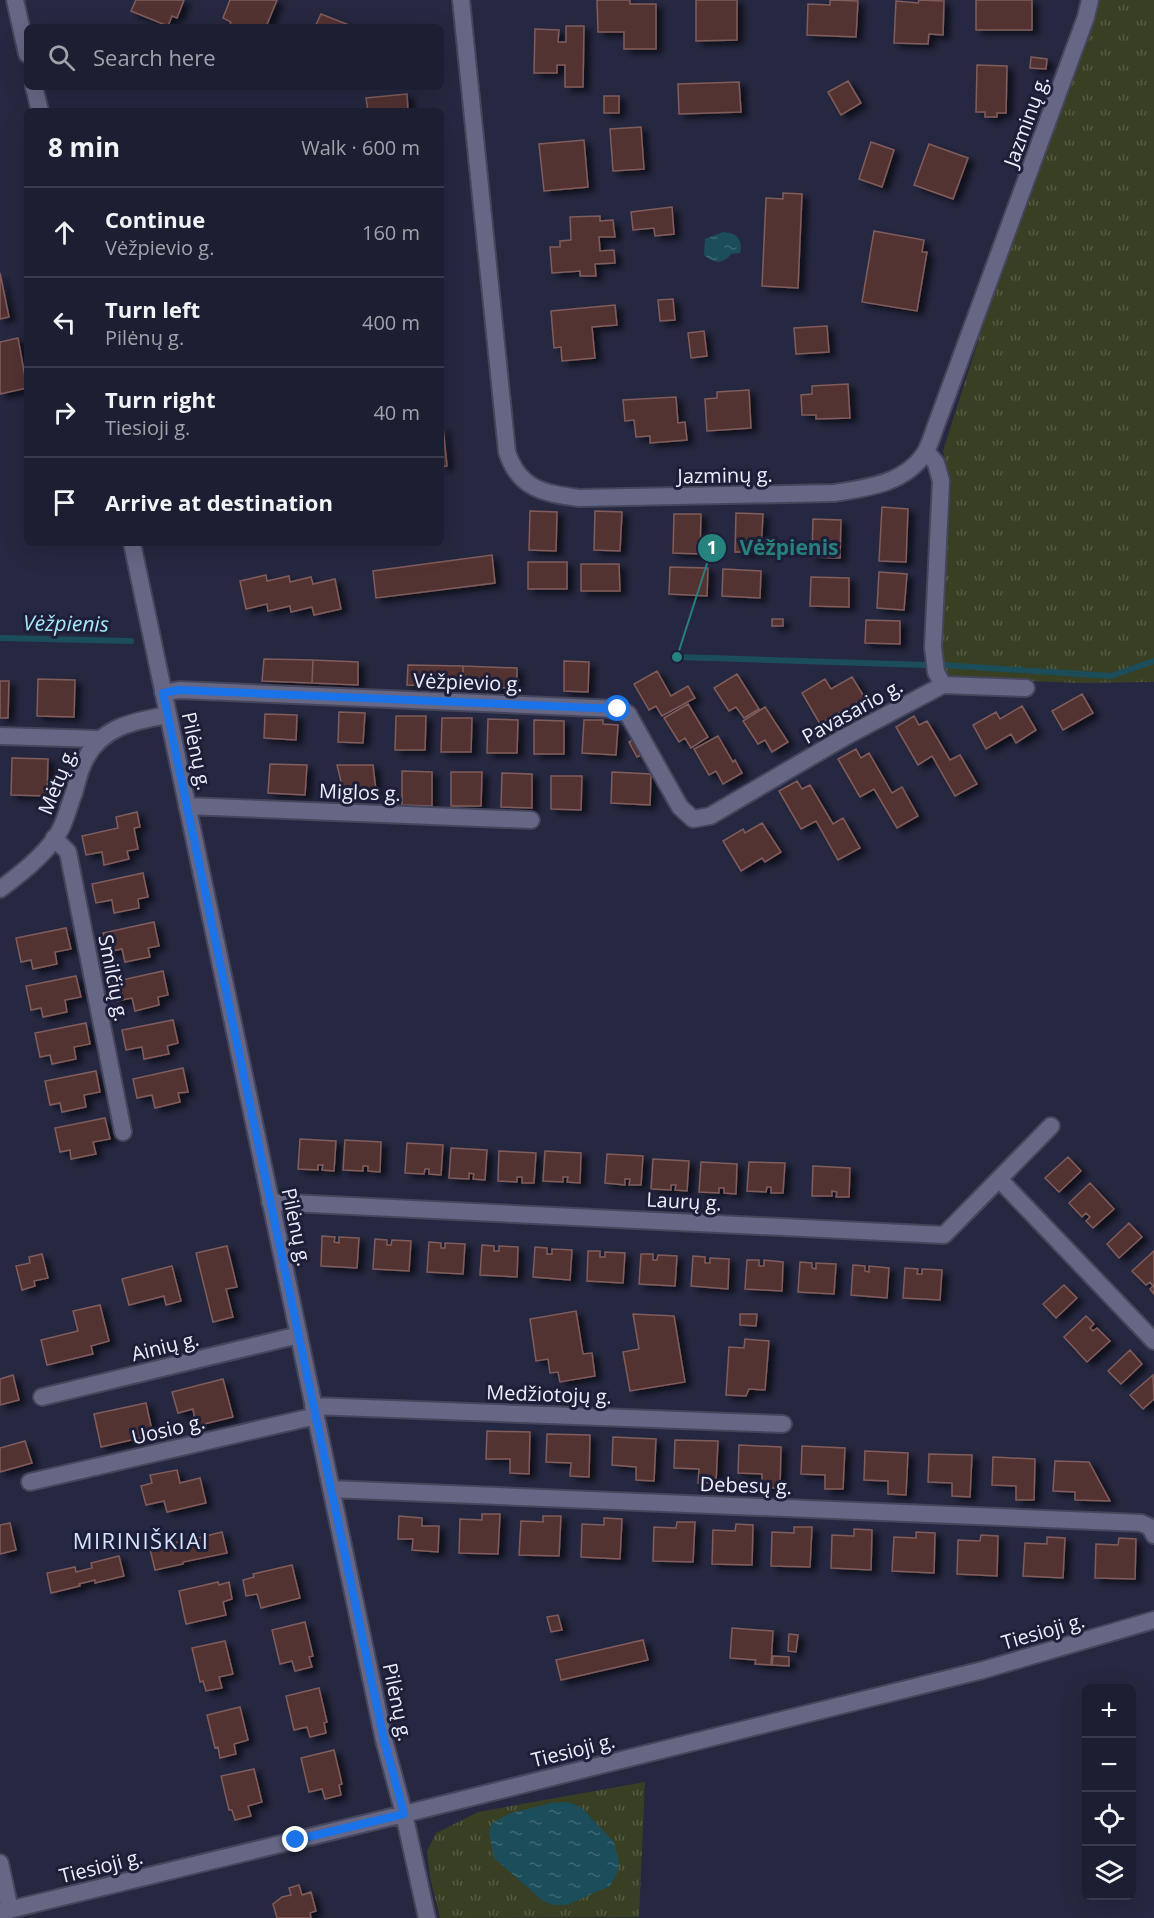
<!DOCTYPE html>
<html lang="en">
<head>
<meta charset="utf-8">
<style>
  body { margin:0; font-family:"Open Sans",sans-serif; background:#252739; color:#f1f3f6 }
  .controls { position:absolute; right:18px; bottom:18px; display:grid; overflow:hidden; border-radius:9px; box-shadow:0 6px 24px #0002 }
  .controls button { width:54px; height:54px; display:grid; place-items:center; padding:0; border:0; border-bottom:2px solid #3a3c4d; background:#1c1e31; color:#f1f3f6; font:30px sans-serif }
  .stop { position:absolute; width:18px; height:18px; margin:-14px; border:4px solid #1a73e8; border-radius:50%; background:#fff }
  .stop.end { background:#1a73e8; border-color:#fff; box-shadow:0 2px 6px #0008 }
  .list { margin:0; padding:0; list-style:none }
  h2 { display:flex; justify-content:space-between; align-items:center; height:78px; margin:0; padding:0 24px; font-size:26px }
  h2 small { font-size:20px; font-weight:400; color:#a0a2ab }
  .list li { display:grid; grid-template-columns:39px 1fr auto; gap:18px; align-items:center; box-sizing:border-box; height:90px; padding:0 24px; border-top:2px solid #3a3c4d }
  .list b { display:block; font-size:22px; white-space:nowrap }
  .list p { margin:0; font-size:20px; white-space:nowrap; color:#a0a2ab }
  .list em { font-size:20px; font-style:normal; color:#a0a2ab }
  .icon { flex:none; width:33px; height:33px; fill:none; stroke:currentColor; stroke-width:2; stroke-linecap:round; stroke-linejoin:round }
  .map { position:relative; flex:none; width:1154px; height:1918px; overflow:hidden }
  .search { position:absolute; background:#1c1e31; box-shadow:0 6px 24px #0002; left:24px; top:24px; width:420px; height:66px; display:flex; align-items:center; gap:15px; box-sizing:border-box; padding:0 21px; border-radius:9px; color:#a0a2ab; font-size:22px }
  .panel { position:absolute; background:#1c1e31; box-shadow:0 6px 24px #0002; left:24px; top:108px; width:420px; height:438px; border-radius:9px }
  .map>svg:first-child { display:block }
</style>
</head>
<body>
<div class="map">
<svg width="1154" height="1918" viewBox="0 0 1154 1918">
  <defs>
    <pattern id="grass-tufts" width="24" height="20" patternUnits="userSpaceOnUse" patternTransform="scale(1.5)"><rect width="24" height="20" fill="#393f23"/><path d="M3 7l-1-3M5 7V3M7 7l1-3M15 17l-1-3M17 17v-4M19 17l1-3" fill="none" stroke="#565b44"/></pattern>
    <pattern id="water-ripples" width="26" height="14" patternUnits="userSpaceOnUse" patternTransform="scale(1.5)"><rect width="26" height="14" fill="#1c4d5a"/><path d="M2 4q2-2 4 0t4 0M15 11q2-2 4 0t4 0" fill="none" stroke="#3d6773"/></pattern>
    <filter id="shadow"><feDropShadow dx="6" dy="4" stdDeviation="3" flood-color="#0009"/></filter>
  </defs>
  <rect width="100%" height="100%" fill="#262841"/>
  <path fill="url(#grass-tufts)" d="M1087,0h67v682l-74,1 -134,-5 -4,-12 -1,-12 10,-170 -8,-33z
    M645,1782l-6,135 -199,1 -10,-41 -3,-26 9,-18 42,-21z"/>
  <path fill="url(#water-ripples)" d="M723,232c13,1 20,6 17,21l-9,1c-8,11 -18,9 -27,1l1,-16z
    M568,1802l14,6 32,34 5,19 -2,13 -7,12 -43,19h-14l-10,-4 -49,-43 -5,-26 3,-9 19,-10 40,-10z"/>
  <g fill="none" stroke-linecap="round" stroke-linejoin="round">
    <path stroke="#1c4d5a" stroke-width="6" d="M0,638l131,3
      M677,657l249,8
      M943,665l168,11 43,-15"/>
  </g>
  <path fill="#533333" stroke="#805c5b" stroke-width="1.5" filter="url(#shadow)" d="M136,0h48l-7,18 -5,-2 -4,10 -37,-15z
    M230,0h47l-11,27 -37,-1 2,-4 -8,-4z
    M597,0h33v4h26v45h-32v-17h-26z
    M696,0h41v40l-41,1z
    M830,0l28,1 -2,36 -49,-2 1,-31 22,1z
    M919,0l25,1 -1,34 -14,-1 -1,10 -34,-1 2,-42 22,2z
    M976,0h56v30h-56z
    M321,14l33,13h-39z
    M566,26h18l-1,61h-18v-22h-8v8h-23l1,-44 24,1 -1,12h8z
    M1031,57l16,2 -1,10 -16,-1z
    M977,65l30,1 -1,47h-9v4h-12v-5h-9z
    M848,81l13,22 -20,12 -13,-23z
    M739,82l2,30 -62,2 -1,-30z
    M407,94l1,17h-44h4l-2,-13z
    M604,96h15v17h-15z
    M641,127l3,42 -31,2 -3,-42z
    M584,140l4,47 -44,4 -5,-47z
    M871,142l23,8 -12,37 -23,-8z
    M929,144l39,14 -15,41 -39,-14z
    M783,193l19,1 -4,94 -36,-2 4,-88 17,1z
    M672,207l2,27 -19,2 -1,-8 -21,2 -2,-18z
    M600,216v5l13,-1 2,17h-16l1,14 14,-1 1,13 -20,1 1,12h-16v-5l-28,2 -2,-26h10v-6l11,-1 -1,-23z
    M874,231l50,9 -2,12h5l-10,59 -55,-9z
    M0,273l9,44 -9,2z
    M673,299l2,21 -15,1 -2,-21z
    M615,305l2,20 -25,2 3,31 -33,3 -1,-14 -7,1 -3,-37z
    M827,326l2,26 -33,2 -2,-26z
    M704,331l3,25 -16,2 -3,-25z
    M18,338l9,50 -27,6v-52z
    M848,384l2,34 -34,1v-4h-14l-1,-20 11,-1v-8z
    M749,390l2,38 -44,3 -2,-32 12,-1v-6z
    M676,397l2,26 7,-1 2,18 -37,3v-7l-14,1 -2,-17 -9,1 -2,-21z
    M441,427h2l4,39 -6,1z
    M882,507l26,2 -2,53 -27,-1z
    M530,511l27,1 -1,39 -27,-1z
    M595,511l27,1 -2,39 -26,-1z
    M736,513l27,1 -2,38h-26z
    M674,514h27l-1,40 -27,-1z
    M813,519l28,1 -1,38 -28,-1z
    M492,555l3,28 -119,15 -3,-27z
    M528,562h39v27h-39z
    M581,564h38l1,27h-39z
    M670,567l38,1 -1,28 -38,-2z
    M723,569l38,2 -1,27 -38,-2z
    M879,572l28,2 -3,36 -27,-2z
    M266,575l1,6 22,-5 1,6 21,-5 2,7 22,-5 6,30 -27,6 -2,-8 -21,5 -1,-6 -22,5 -1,-7 -21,5 -6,-28z
    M811,577l38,1v29l-39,-1z
    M772,619h11v7h-11z
    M866,620l34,1v23l-35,-1z
    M264,659l49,1 -1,23 -50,-2z
    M313,660l45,2v23l-46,-2z
    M564,661l25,1 -1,30 -24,-1z
    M408,665l55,1v21l-56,-2z
    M463,666l54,2v20l-54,-1z
    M657,671l14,25 17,-10 7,12 -33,18 -6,-10 -7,4 -15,-26z
    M737,674l22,35 -15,9 -8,-11 -7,4 -15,-23z
    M852,677l13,21 -45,26 -18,-31 23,-14 6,10z
    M38,679l37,1 -1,37 -37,-1z
    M0,681h9l-1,37h-8z
    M1082,694l11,19 -30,17 -11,-19z
    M688,704l20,33 -17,11 -6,-10 -6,4 -15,-24z
    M1022,706l14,24 -20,13 -5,-9 -25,15 -13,-24 23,-13 4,7z
    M765,707l23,35 -16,10 -7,-12 -7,4 -15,-23z
    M339,712l26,1 -2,30 -25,-1z
    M265,714l32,1 -1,25 -32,-2z
    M396,716h30l-1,34h-30z
    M914,716l5,9 8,-4 23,39 10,-5 17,29 -22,12 -23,-40 -14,9 -22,-38z
    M442,718h30l-1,34h-30z
    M488,719l30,1 -1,33h-30z
    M534,720l30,1v33h-30z
    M584,720h19v4l15,1 -2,30 -34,-2z
    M718,736l15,26 2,-2 7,13 -19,11 -7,-13 -7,4 -15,-26z
    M636,738l9,15 -8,4 -8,-15z
    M856,749l5,9 8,-5 23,40 10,-6 16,29 -21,12 -23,-39 -14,8 -22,-38z
    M12,758l36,1 -1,37 -36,-1z
    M270,764l37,1 -2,30 -37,-2z
    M337,765h36l3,26 -33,-1z
    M402,771l30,1v34l-30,-1z
    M451,772h31l-1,34h-30z
    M612,772l39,2 -1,31 -39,-2z
    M502,773l30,1v34l-31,-1z
    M551,776h31l-1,34 -30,-1z
    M797,781l5,8 8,-4 23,39 10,-6 17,30 -22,12 -22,-39 -15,8 -22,-38z
    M137,812l3,15 -6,1 4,21 -11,2 2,8 -25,6 -2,-13 -16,3 -4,-19 36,-8 -2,-11z
    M762,823l19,29 -16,10 -3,-4 -21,13 -18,-30 20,-12 2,4z
    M143,873l5,24 -10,2 1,9 -25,5 -2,-13 -16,3 -4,-19z
    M154,922l5,24 -11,2 2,9 -25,5 -3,-13 -15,3 -4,-19z
    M66,928l5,21 -16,3 2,12 -24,5 -2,-9 -10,2 -5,-24z
    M163,971l5,24 -10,2 1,8 -24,6 -3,-13 -16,3 -3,-19z
    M76,976l5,21 -16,3 2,12 -24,5 -2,-9 -10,2 -5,-24z
    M173,1020l5,23 -11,3 2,8 -25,5 -2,-12 -16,3 -4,-20z
    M86,1023l4,21 -16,3 2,12 -24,5 -2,-9 -10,2 -5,-24z
    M183,1068l5,24 -10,1 2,9 -25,6 -3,-13 -15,3 -4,-19z
    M96,1071l4,21 -16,3 2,12 -24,5 -2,-9 -10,2 -5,-24z
    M105,1118l5,21 -17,3 3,12 -25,5 -1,-9 -10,2 -5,-24z
    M300,1139l36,2 -2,30 -12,-1 1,-5h-5v5l-20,-1z
    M345,1140l36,2 -1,30 -12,-1v-5h-5v5l-20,-1z
    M407,1143l36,2 -2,30 -12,-1v-5h-4l-1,5 -19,-1z
    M451,1148l36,2 -2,30 -12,-1 1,-5 -5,-1v6l-20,-1z
    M499,1151l37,2 -2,30h-12v-6h-5v5l-19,-1z
    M545,1151l36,2 -1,30 -13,-1 1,-5h-5v5l-20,-1z
    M607,1154l36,2 -2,29h-12l1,-6h-5v6l-20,-2z
    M1068,1157l13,14 -22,21 -14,-14z
    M653,1159l36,2 -2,30 -12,-1 1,-5h-5v5l-20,-1z
    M701,1162l36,2 -1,30 -12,-1v-5h-5v5l-20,-1z
    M749,1162l36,1 -2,30h-12v-6h-4l-1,5 -19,-1z
    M813,1166l37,2 -1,29h-13l1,-5 -5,-1v5h-20z
    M1090,1183l24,26 -21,19 -7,-7 4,-4 -4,-4 -4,4 -13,-14z
    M1129,1223l13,14 -23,21 -12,-14z
    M322,1236l13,1 -1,5 5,1v-6l20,1 -2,30 -36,-2z
    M375,1239l12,1v5h4l1,-5 19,1 -2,30 -36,-2z
    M429,1242l12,1v5h4v-5l20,1 -2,30 -36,-2z
    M482,1245l12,1v5h5v-5l19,1 -1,30 -37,-2z
    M227,1246l10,41 -11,2 7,28 -20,5 -17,-69z
    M535,1247l12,1v6h5v-5l20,1 -2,30 -37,-3z
    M588,1251h12v6h5v-5l20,1 -2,30 -36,-2z
    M1154,1251v43l-4,-5 3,-3 -3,-4 -4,3 -14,-14z
    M42,1254l6,24 -14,3 1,5 -13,4 -6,-24 14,-3 -1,-6z
    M641,1254h12v6h4l1,-5 19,1 -2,30 -36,-2z
    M693,1256l12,1v6h5v-5l19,1 -1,30 -37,-3z
    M747,1260h12v6h5v-6l19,2 -1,29 -37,-2z
    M800,1262l12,1v5l4,1v-6l20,1 -2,30 -36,-2z
    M853,1265l12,1v5l4,1v-6l20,2 -2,30 -36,-3z
    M172,1266l9,35 -15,4 -2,-9 -35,9 -7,-26z
    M905,1268l13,1 -1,5h5v-5l20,1 -2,30 -37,-2z
    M1064,1285l13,13 -21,20 -13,-14z
    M100,1305l9,36 -18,5 2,8 -46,11 -6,-25 37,-9 -5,-20z
    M576,1311l7,43 9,-1 3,23 -35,6 -2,-10 -8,1 -2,-14 -12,2 -6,-42z
    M633,1314l41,2 11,66 -55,9 -7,-39 16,-3z
    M740,1314h17l-1,12 -16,-1z
    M1086,1316l8,8 -4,4 3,3 4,-3 13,13 -23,21 -23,-25z
    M745,1339l24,2 -4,49 -16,-1 -3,7 -20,-1 3,-48 15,1z
    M1130,1350l12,14 -21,20 -13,-13z
    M13,1375l6,25 -19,5v-26z
    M1153,1375l1,24 -11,10 -13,-14z
    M223,1379l10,38 -37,9 -3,-17 -15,4 -6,-21z
    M146,1403l7,32 -52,12 -7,-33z
    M487,1431l43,1 -1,42 -19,-1v-14h-24z
    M547,1434l43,1 -1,42 -19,-1 1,-13 -25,-1z
    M613,1437l43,2 -2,42 -18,-1v-13l-24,-2z
    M675,1440l43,1 -2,42h-18l1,-14 -25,-1z
    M25,1441l7,22 -32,9v-24z
    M739,1445l42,2 -1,41h-18v-14l-24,-1z
    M802,1446l43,2 -2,41h-18v-14l-24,-1z
    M865,1451l43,2 -2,42 -18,-1v-13l-24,-1z
    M929,1454l43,1 -2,42 -18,-1v-13l-24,-1z
    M993,1457l42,2 -1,41h-18v-14l-24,-1z
    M1055,1461l34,1 21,39 -35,-1v-8l-22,-1z
    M177,1470l3,13 20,-5 6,25 -39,9 -3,-11 -18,4 -5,-19 11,-3 -2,-8z
    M482,1514h18l-2,40 -39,-1 1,-34 22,1z
    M399,1516l23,2v8h17l-1,26 -26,-2 1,-11h-15z
    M543,1516h18l-2,40 -40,-1 2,-34 22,1z
    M604,1518l18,1 -2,40 -39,-2 1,-33 22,1z
    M677,1522h18l-2,40 -40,-1 1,-34 22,1z
    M10,1523l6,27 -16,4v-29z
    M736,1524l17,1 -1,40 -40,-1 1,-34 22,1z
    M794,1527h18l-2,40 -39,-1 1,-34 22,1z
    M854,1529l18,1 -1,40 -40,-2 1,-33 22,1z
    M222,1532l5,21 -44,9v2l-28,6 -5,-21 28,-7 2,7 16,-4 -2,-6z
    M916,1532l19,1 -1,40 -42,-2 2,-34 22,1z
    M981,1535l17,1 -1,40 -40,-2 1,-34 22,1z
    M1047,1537l18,1 -2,40 -40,-2 2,-33 22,1z
    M1119,1538l17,1 -1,40 -40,-1 1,-34 22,1z
    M119,1556l5,20 -29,7v-3l-16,4 1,2 -29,7 -4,-20 28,-6 1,5 16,-4 -1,-5z
    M292,1565l8,33 -39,10 -4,-14 -11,2 -3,-16 11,-3 -1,-3z
    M218,1582l1,3 10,-3 3,17 -9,3 3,13 -40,9 -7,-33z
    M558,1615l4,15 -11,2 -4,-15z
    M305,1622l8,34 -4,1 3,10 -17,4 -3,-10 -12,3 -8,-34z
    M732,1628l41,3 -2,34 -16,-1 1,-4 -26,-2z
    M789,1634l9,1 -2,17 -8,-1z
    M643,1640l5,20 -87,20 -5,-20z
    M225,1641l8,33 -14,3 3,11 -16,3 -3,-10 -3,1 -8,-34z
    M773,1656l16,1v9l-17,-1z
    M319,1688l8,34 -3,1 2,10 -16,4 -3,-10 -13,3 -8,-34z
    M240,1707l8,33 -14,4 2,10 -16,4 -2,-11 -3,1 -8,-33z
    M334,1750l8,34 -3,1 2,10 -16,4 -3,-10 -13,3 -8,-34z
    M254,1769l8,33 -14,4 3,10 -16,4 -3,-10h-3l-8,-34z
    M299,1885l3,10 9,-3 5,19 -6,2 1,5h-34l-4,-14 9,-7 9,-2 -2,-7z"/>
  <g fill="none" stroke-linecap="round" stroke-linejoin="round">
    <defs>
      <path id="minor" d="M15,0l12,54
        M461,0l46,452c12,37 36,41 72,46l255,-5c34,-5 73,-10 92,-42 5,-9 8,-21 12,-31l148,-403 4,-17
        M34,87l6,24
        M926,451l10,12 5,18 -8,166 3,25 7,13
        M132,543l252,1197 20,74 23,104
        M163,693l16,-3 439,19 10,5 52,93 13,12 17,-3 133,-78 100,-53 83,3
        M0,736l99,3
        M187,806l344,14
        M54,838l14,14 55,280
        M0,889c21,-15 46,-35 59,-57 7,-12 10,-27 15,-39 3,-11 6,-25 12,-35 17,-32 49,-37 82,-43
        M999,1179l155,162
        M270,1202l674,33 107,-109
        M42,1397l257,-62
        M313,1406l470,18
        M30,1482l286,-66
        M331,1489l810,34 9,4 4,8
        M0,1863l10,47
        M0,1912l404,-98 579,-144 171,-50"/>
    </defs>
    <use href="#minor" stroke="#45455b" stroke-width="20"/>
    <use href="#minor" stroke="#656785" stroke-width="16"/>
  </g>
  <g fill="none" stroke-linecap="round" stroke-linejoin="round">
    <path stroke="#1a73e8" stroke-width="8" d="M296,1840l108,-26 -20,-74 -221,-1047 16,-3 439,19"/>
  </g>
  <g text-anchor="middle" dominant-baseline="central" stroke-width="6" stroke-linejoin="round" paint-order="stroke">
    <g font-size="20" fill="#eceeff" stroke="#1d1e37">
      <text transform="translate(1026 121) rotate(-70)">Jazminų g.</text>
      <text transform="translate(725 475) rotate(-1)">Jazminų g.</text>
      <text transform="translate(468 682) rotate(2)">Vėžpievio g.</text>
      <text transform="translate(852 711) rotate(-29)">Pavasario g.</text>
      <text transform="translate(197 751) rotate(78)">Pilėnų g.</text>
      <text transform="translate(57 781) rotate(-68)">Mėtų g.</text>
      <text transform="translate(360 792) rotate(2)">Miglos g.</text>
      <text transform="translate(114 978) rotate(79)">Smilčių g.</text>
      <text transform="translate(684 1201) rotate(3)">Laurų g.</text>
      <text transform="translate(297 1227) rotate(78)">Pilėnų g.</text>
      <text transform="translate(165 1346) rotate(-14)">Ainių g.</text>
      <text transform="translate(549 1394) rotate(2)">Medžiotojų g.</text>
      <text transform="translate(168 1429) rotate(-13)">Uosio g.</text>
      <text transform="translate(746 1485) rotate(2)">Debesų g.</text>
      <text transform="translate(1043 1631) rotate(-16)">Tiesioji g.</text>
      <text transform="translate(398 1702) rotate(78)">Pilėnų g.</text>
      <text transform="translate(573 1750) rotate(-14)">Tiesioji g.</text>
      <text transform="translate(101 1866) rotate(-14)">Tiesioji g.</text>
    </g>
    <g font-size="21" font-style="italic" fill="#a7e7f9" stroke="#1d1e37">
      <text transform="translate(66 623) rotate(1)">Vėžpienis</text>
    </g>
    <g font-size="22" letter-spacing="1.5" fill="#d6e2fe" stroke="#1d1e37">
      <text x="141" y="1540">MIRINIŠKIAI</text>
    </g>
  </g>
  <path fill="none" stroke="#25827c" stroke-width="2" d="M677 657L712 548"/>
  <g fill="#25827c" stroke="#1d1e37" stroke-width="2">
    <circle cx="677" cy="657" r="6"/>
    <circle cx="712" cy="548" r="15"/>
  </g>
  <g font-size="18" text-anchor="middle" font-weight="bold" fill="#fff">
    <text x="712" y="554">1</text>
  </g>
  <g font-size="21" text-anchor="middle" font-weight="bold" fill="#25827c" stroke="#1d1e37" stroke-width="6" stroke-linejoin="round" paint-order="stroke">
    <text x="789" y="555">Vėžpienis</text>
  </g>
</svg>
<div class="controls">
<button>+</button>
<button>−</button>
<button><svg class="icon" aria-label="locate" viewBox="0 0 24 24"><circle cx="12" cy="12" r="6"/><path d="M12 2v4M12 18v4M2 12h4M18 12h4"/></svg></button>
<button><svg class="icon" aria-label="layers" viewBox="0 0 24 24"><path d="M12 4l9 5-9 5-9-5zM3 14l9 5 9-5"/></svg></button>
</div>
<div class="stop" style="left:618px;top:709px"></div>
<div class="stop end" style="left:296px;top:1840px"></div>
<div class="search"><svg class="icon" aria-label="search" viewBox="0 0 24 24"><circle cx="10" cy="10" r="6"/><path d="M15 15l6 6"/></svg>Search here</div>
<section class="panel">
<h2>8 min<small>Walk · 600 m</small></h2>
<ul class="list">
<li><svg class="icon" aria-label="ahead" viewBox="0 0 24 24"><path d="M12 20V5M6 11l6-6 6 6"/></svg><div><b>Continue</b><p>Vėžpievio g.</p></div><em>160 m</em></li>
<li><svg class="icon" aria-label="left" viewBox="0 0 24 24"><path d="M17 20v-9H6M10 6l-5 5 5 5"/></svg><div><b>Turn left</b><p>Pilėnų g.</p></div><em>400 m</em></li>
<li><svg class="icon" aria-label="right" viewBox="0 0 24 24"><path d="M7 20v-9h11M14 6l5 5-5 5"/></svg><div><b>Turn right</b><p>Tiesioji g.</p></div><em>40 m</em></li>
<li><svg class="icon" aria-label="arrive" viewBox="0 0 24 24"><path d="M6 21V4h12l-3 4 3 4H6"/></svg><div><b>Arrive at destination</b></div></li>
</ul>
</section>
</div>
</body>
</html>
